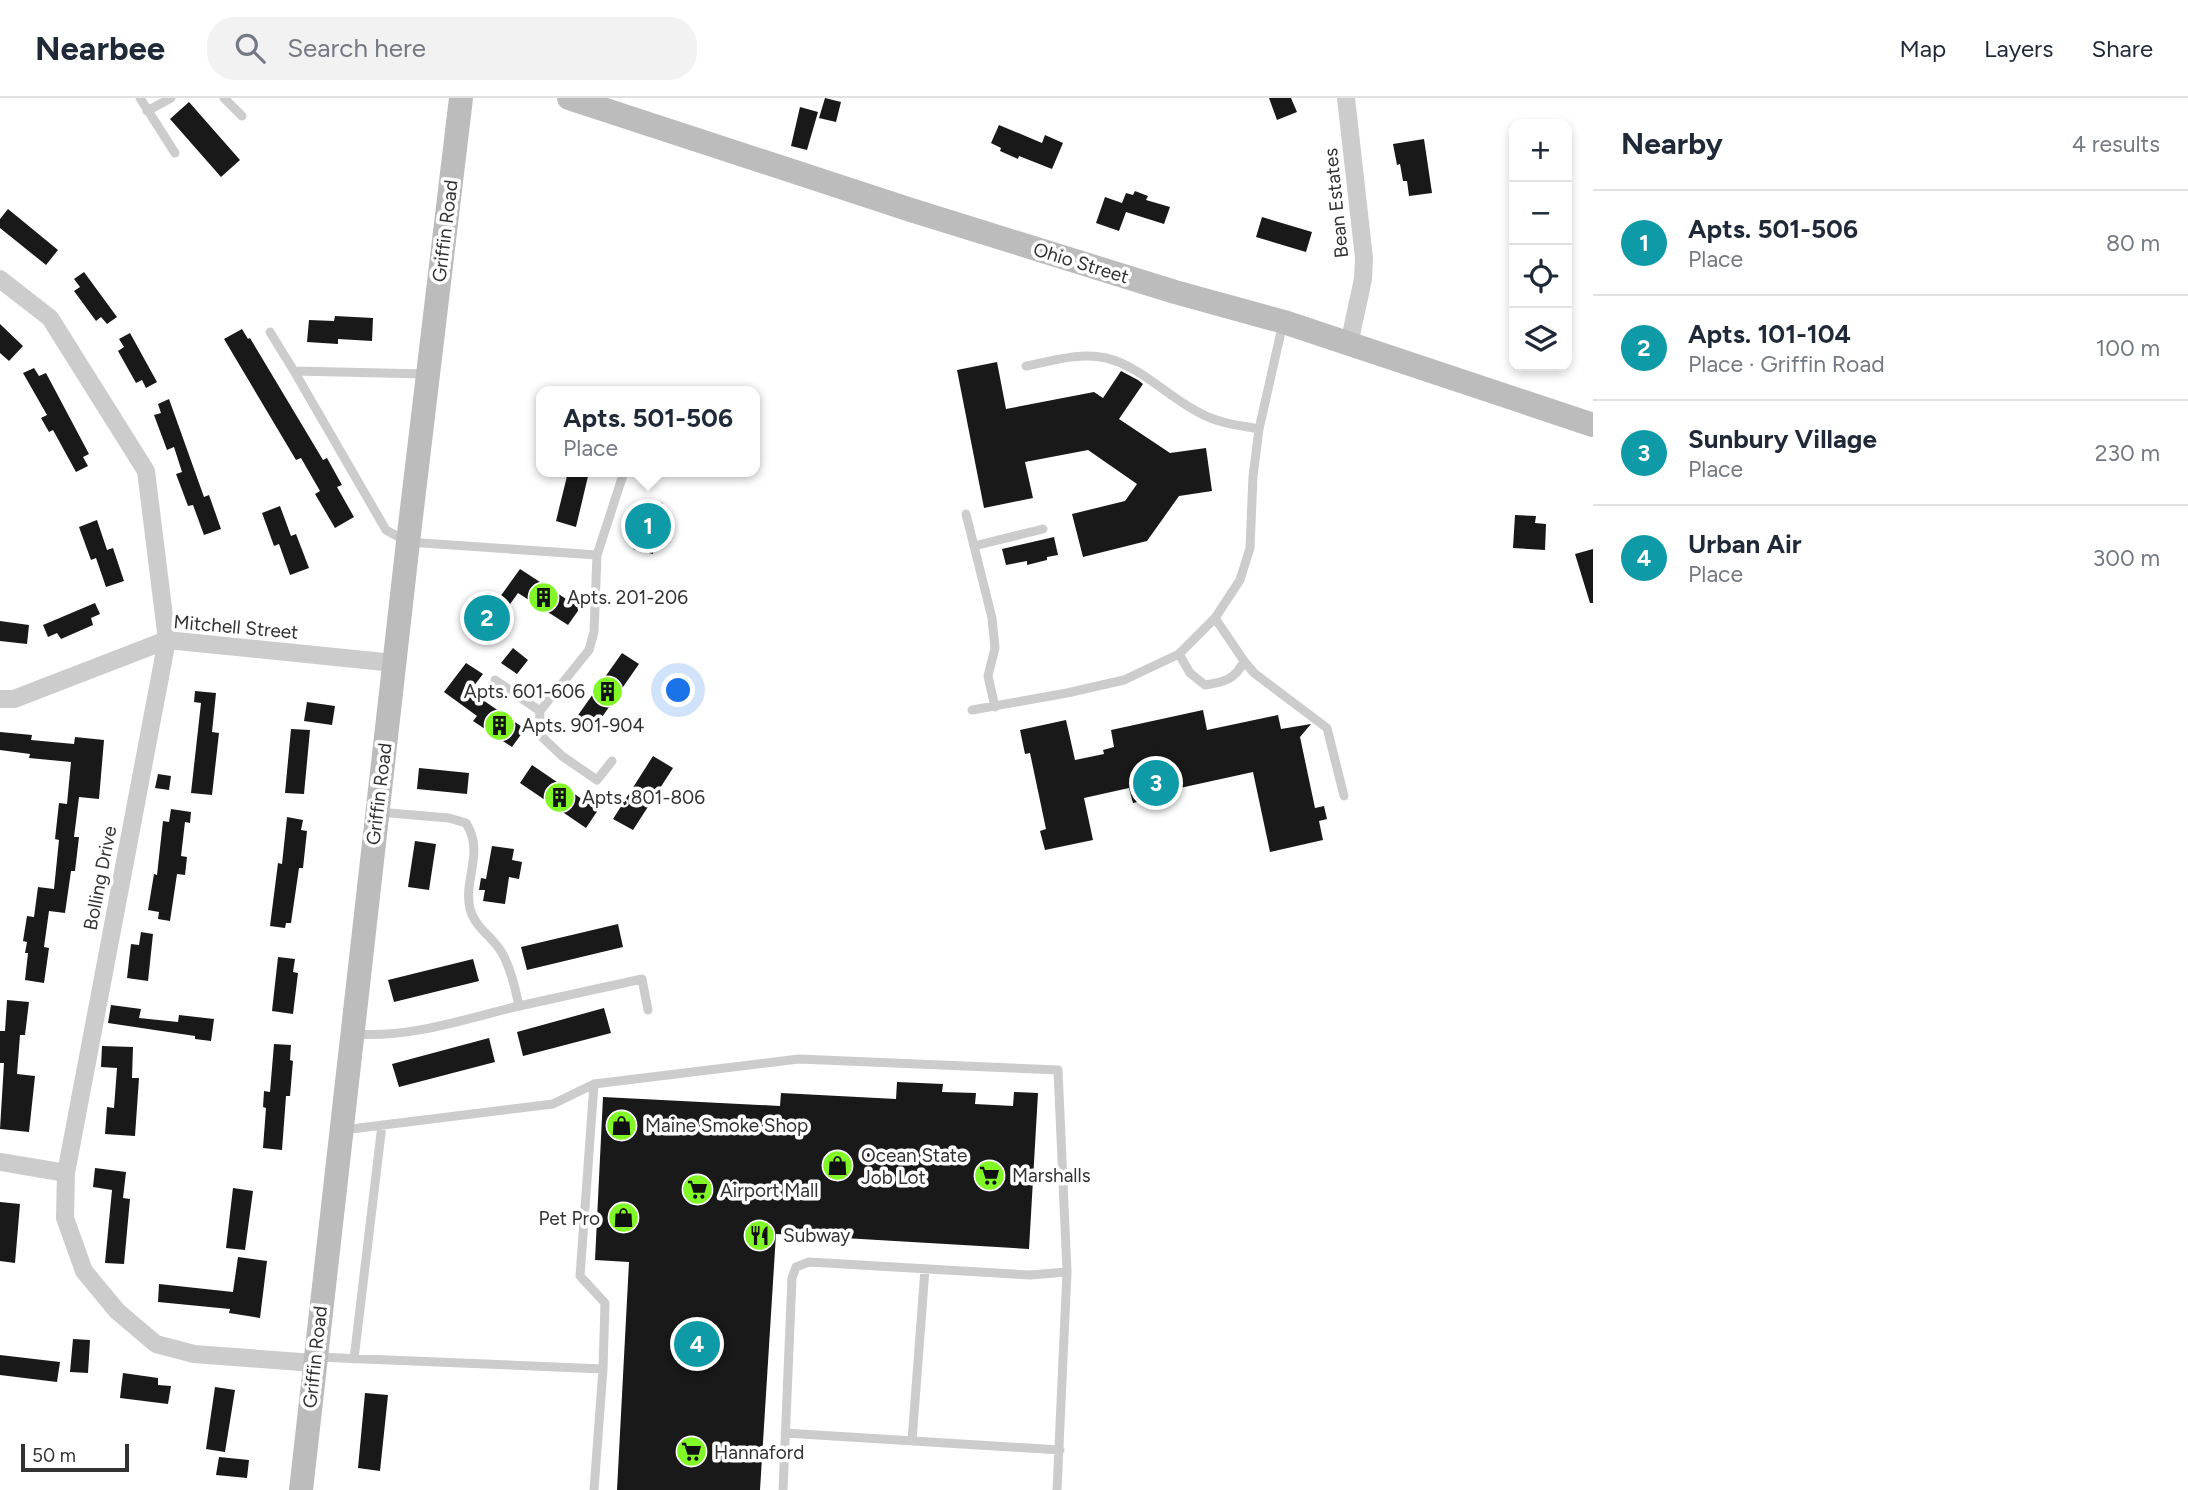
<!DOCTYPE html>
<html lang="en">
<head>
<meta charset="utf-8">
<style>
  body { margin:0; font-family:Figtree,sans-serif; background:#f2f2f3; color:#1f2937 }
  .controls { position:absolute; right:21px; top:21px; display:grid; overflow:hidden; border-radius:14px; box-shadow:0 4px 10px #0003 }
  .controls button { width:63px; height:63px; display:grid; place-items:center; padding:0; border:0; border-bottom:2px solid #e0e1e3; background:#fff; color:#1f2937; font:35px sans-serif }
  .scale { position:absolute; left:21px; bottom:18px; width:108px; box-sizing:border-box; padding-left:7px; border:4px solid #323232; border-top:0; font-size:19px; line-height:24px; white-space:nowrap; color:#323232; -webkit-text-stroke:5px #fff; paint-order:stroke }
  .you { position:absolute; left:679px; top:593px; width:24px; height:24px; margin:-18px; border:5px solid #fff; border-radius:50%; background:#1a73e8; box-shadow:0 0 0 10px #1a73e833 }
  .badge { display:grid; place-items:center; width:46px; height:46px; border-radius:50%; background:#0b8043; color:#fff; font-size:23px; font-weight:700 }
  .pin { position:absolute; translate:-50% -50%; border:4px solid #fff; box-shadow:0 2px 7px #0006 }
  .popup { position:absolute; left:536px; top:288px; width:224px; height:91px; box-sizing:border-box; display:grid; place-content:center; border-radius:14px; background:#fff; filter:drop-shadow(0 2px 5px #0005); font-size:23px; white-space:nowrap; color:#747a83 }
  .popup b { font-size:26px; color:#1f2937 }
  .popup::after { content:''; position:absolute; left:50%; top:100%; margin-left:-14px; border:14px solid transparent; border-top-color:#fff }
  .list { margin:0; padding:0; list-style:none }
  h2 { display:flex; justify-content:space-between; align-items:center; height:91px; margin:0; padding:0 28px; font-size:30px }
  h2 small { font-size:23px; font-weight:400; color:#747a83 }
  .list li { display:grid; grid-template-columns:46px 1fr auto; gap:21px; align-items:center; box-sizing:border-box; height:105px; padding:0 28px; border-top:2px solid #e0e1e3 }
  .list b { display:block; font-size:26px; white-space:nowrap }
  .list p { margin:0; font-size:23px; white-space:nowrap; color:#747a83 }
  .list em { font-size:23px; font-style:normal; color:#747a83 }
  .icon { flex:none; width:38px; height:38px; fill:none; stroke:currentColor; stroke-width:2; stroke-linecap:round; stroke-linejoin:round }
  .map { position:relative; flex:none; width:1593px; height:1392px; overflow:hidden }
  header { display:flex; align-items:center; gap:42px; box-sizing:border-box; height:98px; padding:0 35px; background:#fff; border-bottom:2px solid #e0e1e3 }
  header strong { font-size:33px }
  nav { display:flex; gap:38px; margin-inline-start:auto; font-size:24px }
  .search { width:490px; height:63px; background:#f2f2f3; display:flex; align-items:center; gap:18px; box-sizing:border-box; padding:0 24px; border-radius:28px; color:#747a83; font-size:26px }
  main { display:flex }
  aside { flex:1; background:#fff }
  .map>svg:first-child { display:block }
</style>
</head>
<body>
<header>
<strong>Nearbee</strong>
<div class="search"><svg class="icon" aria-label="search" viewBox="0 0 24 24"><circle cx="10" cy="10" r="6"/><path d="M15 15l6 6"/></svg>Search here</div>
<nav><a>Map</a><a>Layers</a><a>Share</a></nav>
</header>
<main>
<div class="map">
<svg width="1593" height="1392" viewBox="0 0 1593 1392">
  <rect width="100%" height="100%" fill="#fff"/>
  <path fill="#191919" d="M825,0l16,4 -5,20 -17,-4z
    M1269,0h22l6,14 -20,8z
    M189,4l51,58 -19,17 -51,-58z
    M800,9l18,5 -11,38 -16,-4z
    M999,27l43,18 3,-8 18,8 -11,26 -33,-13 -1,3 -18,-8 1,-3 -10,-5z
    M1424,41l8,54 -23,3 -2,-15h-4l-3,-17 -3,1 -4,-21z
    M1135,93l13,5 -2,4 24,7 -6,17 -38,-12 -7,19 -23,-8 9,-26 17,6 4,-10 7,2z
    M8,111l50,41 -12,15 -46,-37v-9z
    M1262,119l50,15 -6,20 -50,-15z
    M84,174l33,45 -10,7 -6,-7 -5,4 -22,-30 6,-4 -6,-8z
    M335,218l38,2 -1,23 -34,-2v5l-31,-2 2,-22 25,1z
    M0,226l23,22 -14,15 -9,-8z
    M242,231l6,10 2,-1 73,122 4,-2 15,27 -5,2 17,30 -19,11 -20,-34 5,-3 -19,-33 -5,2 -72,-121z
    M130,235l27,49 -11,6 -4,-8 -6,3 -18,-32 6,-4 -5,-8z
    M997,264l9,47 88,-17 9,6 18,-27 17,9 5,4 -24,35 51,34 36,-5 6,43 -33,5 -32,45 -64,16 -11,-43 53,-13 12,-17 -49,-34 -63,12 8,36 -49,10 -27,-138z
    M34,270l5,8 7,-3 43,81 -6,3 5,9 -12,6 -23,-42 -4,2 -8,-14 6,-3 -24,-42z
    M169,301l35,98 5,-2 12,34 -17,6 -11,-30 -5,1 -12,-32 6,-2 -8,-25 -7,3 -13,-35 7,-2 -3,-9z
    M568,374h21l-13,55 -20,-6z
    M644,402l19,3 -10,51 -20,-5z
    M280,408l11,30 5,-2 13,34 -19,7 -11,-31 -5,2 -12,-33z
    M1515,417l21,1 -1,7 11,1 -1,26 -32,-2z
    M97,422l10,30 6,-2 11,33 -18,6 -10,-29 -5,2 -12,-33z
    M1054,439l4,18 -11,2v3l-20,5v-4l-21,4 -4,-16z
    M1593,451v54h-3l-15,-49z
    M520,471l60,39 -12,17 -50,-32 -33,46 -18,-12 23,-31 7,5z
    M95,505l5,11 -9,4 2,7 -32,14 -4,-6 -9,4 -5,-12z
    M0,523l29,4 -2,19 -27,-3z
    M513,550l15,12 -11,14 -16,-11z
    M622,555l17,11 -46,66 -17,-12z
    M466,565l17,11 -13,17 55,38 -13,18 -39,-26 4,-5 -33,-24z
    M195,593l21,2 -4,39 7,1 -7,62 -21,-2 10,-90 -7,-1z
    M307,604l28,4 -3,19 -28,-4z
    M1203,612l4,20 71,-15 3,14 30,-5 -11,13 15,71 9,-2 3,13 -8,2 4,19 -53,12 -17,-80 -96,21 1,4 -25,6 -4,-15 -45,10 9,42 -48,10 -5,-19 6,-2 -16,-76 -5,1 -5,-24 46,-10 9,40 29,-6 -1,-4 11,-3 -3,-17z
    M291,631l19,1 -6,64 -19,-1z
    M0,634l32,3 -1,5 43,4 1,-7 29,3 -5,59 -20,-2 -5,40h5l-4,34h-4l-6,42 -16,-2 -5,36 5,1 -5,35 -19,-3 3,-27h-3l2,-11 -4,-1 4,-25 7,1 4,-30 16,2 5,-49 -4,-1 4,-36 8,1 4,-42 -42,-4 1,-4 -30,-4z
    M653,658l20,12 -40,62 -20,-11z
    M532,667l66,45 -12,18 -66,-45z
    M419,670l50,5 -2,21 -50,-5z
    M158,676l13,2 -2,14 -14,-2z
    M171,711l20,3 -1,11 -5,-1 -4,34 6,1 -2,18 -8,-1 -7,47 -12,-2 1,-7 -11,-2 6,-36 3,1 6,-54 6,1z
    M287,719l16,3 -2,10 6,1 -4,37h-4l-8,55h-5l-1,5 -15,-2 8,-63 4,1z
    M415,743l21,3 -7,46 -21,-3z
    M492,748l22,3 -2,11 10,2 -3,17 -10,-2 -4,27 -22,-3 2,-11h-6l2,-12 5,1z
    M618,826l5,23 -96,23 -6,-23z
    M141,834l12,2 -5,47 -21,-3 4,-34 8,1z
    M278,859l17,2 -2,13 5,1 -5,41 -21,-3z
    M473,861l6,22 -85,21 -6,-22z
    M7,902l22,2 -4,33h-5l-3,39 18,2 -6,56 -29,-3 4,-66h-4v-32h5z
    M111,907l30,4 -2,9 39,4 1,-7 35,4 -3,22 -16,-2v-3l-87,-13z
    M604,910l7,25 -88,23 -6,-24z
    M489,940l6,24 -96,25 -7,-23z
    M274,946l17,1 -1,15 3,1 -3,35h-4l-4,54 -19,-2 3,-40 -3,-1 1,-16 6,1z
    M102,948l31,1 -1,31h7l-4,58 -30,-2 2,-27 7,1 3,-40 -16,-1z
    M897,984l46,2 -1,8 34,1 -1,11 38,2 1,-14 24,1 -9,156 -253,-15 -16,256h-143l12,-228 -34,-2 8,-163 177,9 1,-13 115,6z
    M95,1070l31,4 -3,26 7,1 -6,65 -19,-1 7,-73 -19,-3z
    M233,1090l20,3 -8,59 -19,-2z
    M0,1104l20,2 -5,59 -15,-2z
    M238,1159l29,4 -7,57 -31,-5 1,-4 -72,-7 1,-18 74,8z
    M73,1241l17,1 -2,33 -18,-1z
    M0,1257l60,7 -3,20 -57,-7z
    M123,1275l35,5v7l13,1 -3,18 -48,-6z
    M215,1289l20,3 -10,62 -19,-3z
    M365,1295l23,2 -8,76 -22,-3z
    M219,1359l30,3 -2,18 -31,-3z"/>
  <g fill="none" stroke-linecap="round" stroke-linejoin="round">
    <path stroke="#ccc" stroke-width="9" d="M140,0l35,55
      M224,0l18,18
      M147,13l24,-13
      M270,234l24,39
      M1026,268c25,-5 54,-14 80,-8 34,8 61,38 92,54 19,11 40,13 61,17
      M426,276l-132,-3 92,159 22,12 189,13
      M966,416l26,104 3,30 -7,28 7,31
      M974,448l69,-17
      M1215,520l29,43 10,12 73,55 17,68
      M1179,556l11,19 15,12c19,-3 30,-5 39,-24
      M495,582l45,31
      M972,612l95,-17 57,-13 55,-26 36,-36 25,-38 10,-32 3,-72 6,-47 24,-106
      M612,663l-15,19 -35,-24 -23,-22 1,-23 49,-61 5,-18 3,-77 27,-83
      M519,908l123,-27 6,31
      M355,936c57,4 109,-15 164,-28 -4,-18 -8,-37 -17,-53 -9,-16 -27,-25 -32,-44 -7,-31 15,-56 -4,-86l-17,-5 -71,-6
      M343,1032l210,-26 41,-20 205,-25 259,11 9,202 -10,218
      M316,1259l287,12 2,-66 -25,-27 14,-192
      M354,1261l28,-234
      M785,1335l275,17
      M912,1343l13,-172
      M594,1392l9,-121
      M783,1392l9,-212 4,-11 13,-5 221,13 37,-3"/>
    <path stroke="#ccc" stroke-width="18" d="M1346,0l18,160 -1,21 -14,65
      M0,181l50,39 96,153 21,169 -101,533 -1,45 19,53 33,40 39,33 38,10 120,9
      M0,601h14l153,-59 227,23
      M0,1064l66,11"/>
    <path stroke="#bcbcbc" stroke-width="24" d="M569,0l342,112 264,82 109,30 309,103
      M301,1392l107,-948 53,-444"/>
  </g>
  <defs>
    <symbol id="building-disc" viewBox="-11 -11 22 22"><circle r="9.5" fill="#82f727" stroke="#fff"/><path d="M-4-6H4V6H1V3H-1V6H-4ZM-2.5-4.3h1.7v1.8h-1.7ZM.8-4.3h1.7v1.8H.8ZM-2.5-1h1.7V.8h-1.7ZM.8-1h1.7V.8H.8Z" fill="#111"/></symbol>
    <symbol id="shop-disc" viewBox="-11 -11 22 22"><circle r="9.5" fill="#82f727" stroke="#fff"/><path d="M-5-2.5h2.3a2.7 3.5 0 0 1 5.4 0H5L5.5 6h-11ZM-1.5-2.5h3a1.5 2.3 0 0 0-3 0Z" fill="#111"/></symbol>
    <symbol id="supermarket-disc" viewBox="-11 -11 22 22"><circle r="9.5" fill="#82f727" stroke="#fff"/><path d="M-6-5.5h2.5l.6 2H6L4.5 2H-2.5L-4.4-4H-6ZM-1.5 3.2a1.3 1.3 0 1 0 .1 0ZM3 3.2a1.3 1.3 0 1 0 .1 0Z" fill="#111"/></symbol>
    <symbol id="restaurant-disc" viewBox="-11 -11 22 22"><circle r="9.5" fill="#82f727" stroke="#fff"/><path d="M-5-6h1v4h1v-4h1v4h1v-4h1v5L-1.5 .5V6h-2V.5L-5-1ZM5-6V6H3V1.5H1.5Q1.5-4 5-6Z" fill="#111"/></symbol>
  </defs>
  <g fill-rule="evenodd">
    <use href="#building-disc" x="526" y="482" width="35" height="35"/>
    <use href="#building-disc" x="590" y="576" width="35" height="35"/>
    <use href="#building-disc" x="482" y="610" width="35" height="35"/>
    <use href="#building-disc" x="542" y="682" width="35" height="35"/>
    <use href="#shop-disc" x="604" y="1010" width="35" height="35"/>
    <use href="#shop-disc" x="820" y="1050" width="35" height="35"/>
    <use href="#supermarket-disc" x="972" y="1060" width="35" height="35"/>
    <use href="#supermarket-disc" x="680" y="1074" width="35" height="35"/>
    <use href="#shop-disc" x="606" y="1102" width="35" height="35"/>
    <use href="#restaurant-disc" x="742" y="1120" width="35" height="35"/>
    <use href="#supermarket-disc" x="674" y="1336" width="35" height="35"/>
  </g>
  <g text-anchor="middle" dominant-baseline="central" stroke-width="7" stroke-linejoin="round" paint-order="stroke">
    <g font-size="19" fill="#323232" stroke="#fff">
      <text transform="translate(1336 105) rotate(-96)">Bean Estates</text>
      <text transform="translate(445 133) rotate(-83)">Griffin Road</text>
      <text transform="translate(1081 165) rotate(17)">Ohio Street</text>
      <text transform="translate(236 529) rotate(5)">Mitchell Street</text>
      <text transform="translate(379 696) rotate(-83)">Griffin Road</text>
      <text transform="translate(100 780) rotate(-79)">Bolling Drive</text>
      <text transform="translate(315 1259) rotate(-84)">Griffin Road</text>
    </g>
    <g font-size="19" fill="#323232" stroke="#fff" text-anchor="start">
      <text x="567" y="499">Apts. 201-206</text>
      <text x="585" y="593" text-anchor="end">Apts. 601-606</text>
      <text x="522" y="627">Apts. 901-904</text>
      <text x="582" y="699">Apts. 801-806</text>
      <text x="645" y="1027">Maine Smoke Shop</text>
      <text x="861" y="1057">Ocean State<tspan x="861" dy="22">Job Lot</tspan></text>
      <text x="1012" y="1077">Marshalls</text>
      <text x="720" y="1092">Airport Mall</text>
      <text x="600" y="1120" text-anchor="end">Pet Pro</text>
      <text x="783" y="1137">Subway</text>
      <text x="714" y="1354">Hannaford</text>
    </g>
  </g>
</svg>
<div class="controls">
<button>+</button>
<button>−</button>
<button><svg class="icon" aria-label="locate" viewBox="0 0 24 24"><circle cx="12" cy="12" r="6"/><path d="M12 2v4M12 18v4M2 12h4M18 12h4"/></svg></button>
<button><svg class="icon" aria-label="layers" viewBox="0 0 24 24"><path d="M12 4l9 5-9 5-9-5zM3 14l9 5 9-5"/></svg></button>
</div>
<div class="scale">50 m</div>
<div class="you"></div>
<div class="pin badge" style="left:648px;top:428px;background:#0f9aa8">1</div>
<div class="popup"><b>Apts. 501-506</b>Place</div>
<div class="pin badge" style="left:487px;top:520px;background:#0f9aa8">2</div>
<div class="pin badge" style="left:1156px;top:685px;background:#0f9aa8">3</div>
<div class="pin badge" style="left:697px;top:1246px;background:#0f9aa8">4</div>
</div>
<aside>
<h2>Nearby<small>4 results</small></h2>
<ul class="list">
<li><span class="badge" style="background:#0f9aa8">1</span><div><b>Apts. 501-506</b><p>Place</p></div><em>80 m</em></li>
<li><span class="badge" style="background:#0f9aa8">2</span><div><b>Apts. 101-104</b><p>Place · Griffin Road</p></div><em>100 m</em></li>
<li><span class="badge" style="background:#0f9aa8">3</span><div><b>Sunbury Village</b><p>Place</p></div><em>230 m</em></li>
<li><span class="badge" style="background:#0f9aa8">4</span><div><b>Urban Air</b><p>Place</p></div><em>300 m</em></li>
</ul>
</aside>
</main>
</body>
</html>
